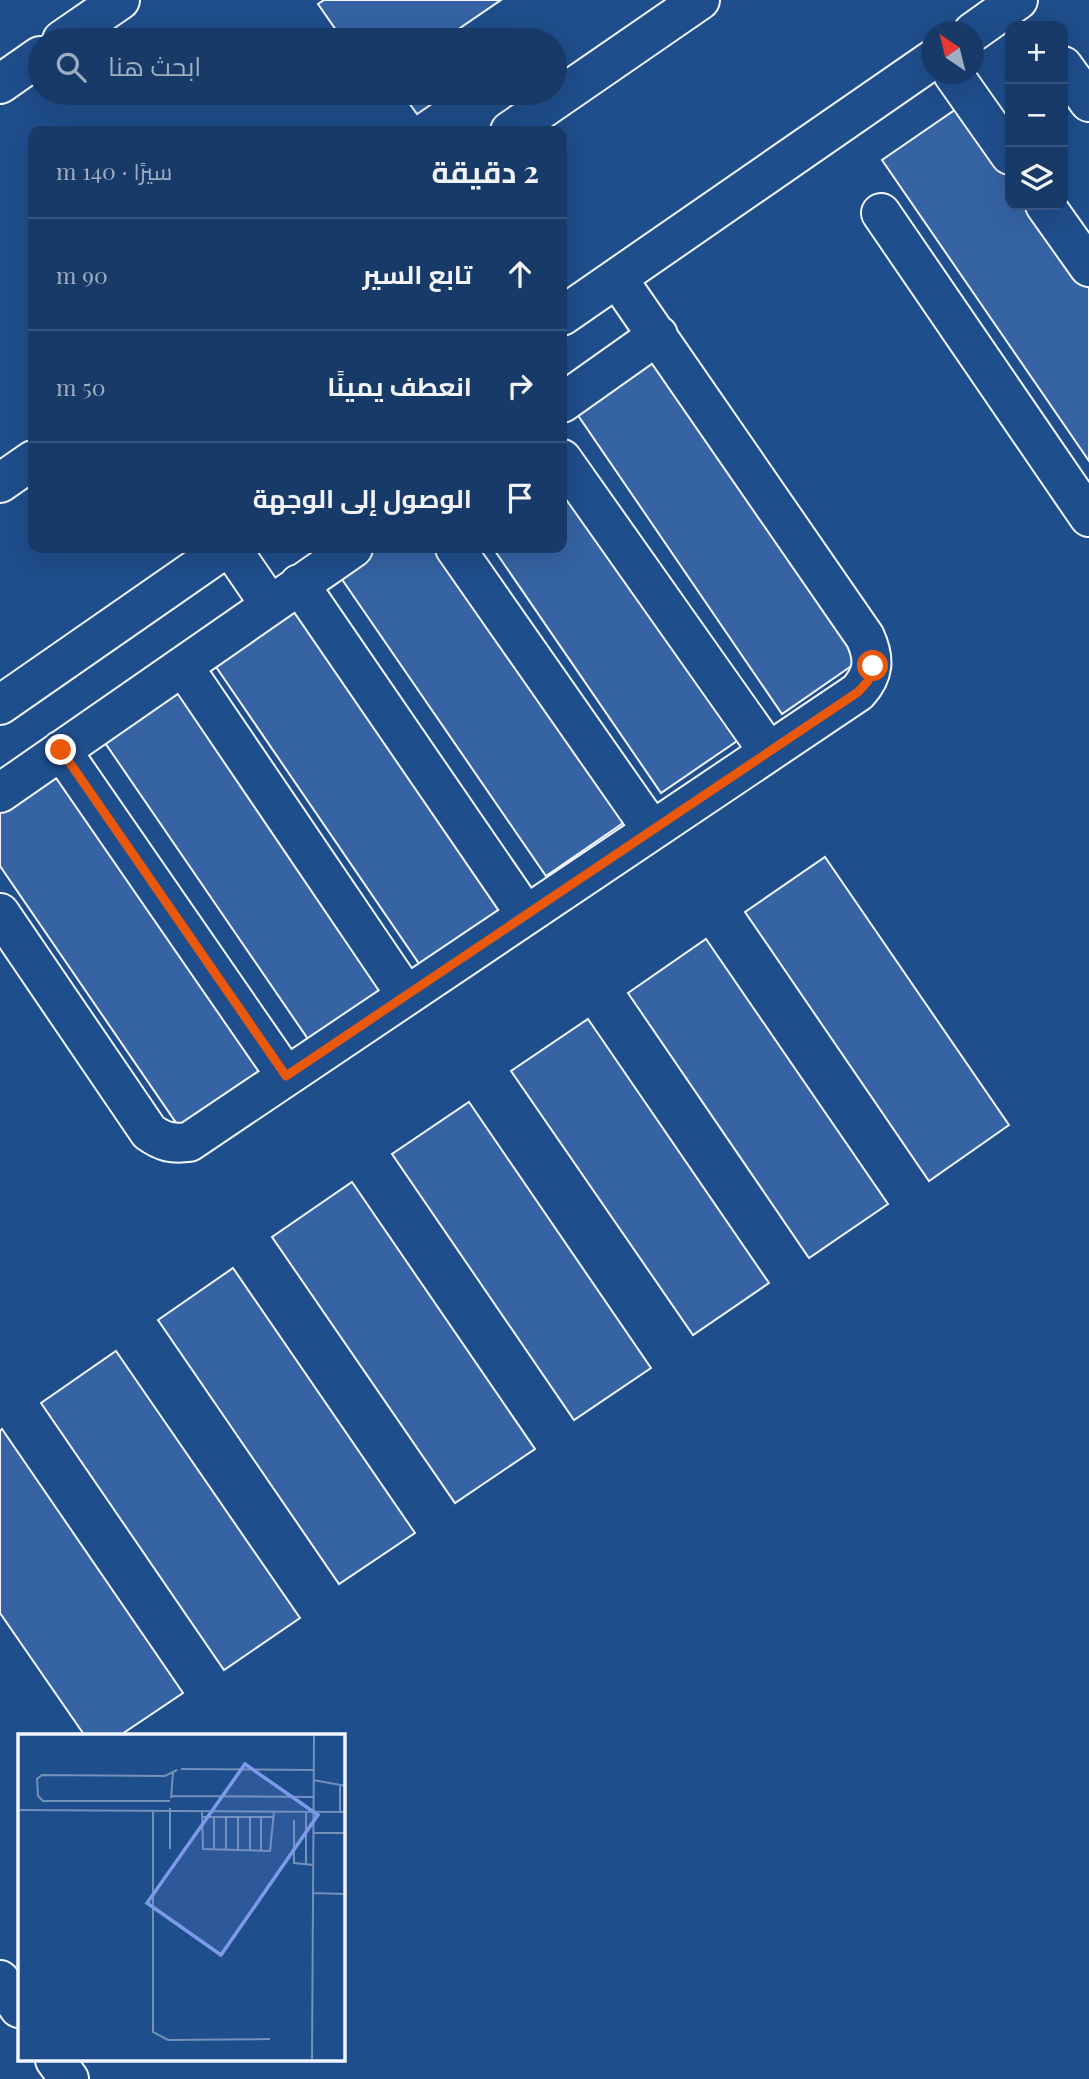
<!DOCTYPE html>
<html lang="ar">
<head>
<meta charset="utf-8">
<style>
  body { margin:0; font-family:"Playfair Display",Cairo,serif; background:#244571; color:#f1f3f6; direction:rtl }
  .controls { position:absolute; right:21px; top:21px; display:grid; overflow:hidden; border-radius:14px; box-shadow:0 7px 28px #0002 }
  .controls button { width:63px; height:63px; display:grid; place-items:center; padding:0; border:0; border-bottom:2px solid #36547d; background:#173a69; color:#f1f3f6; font:35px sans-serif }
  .compass { position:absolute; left:921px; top:21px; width:63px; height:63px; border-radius:50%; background:#173a69; box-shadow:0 7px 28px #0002; rotate:325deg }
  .stop { position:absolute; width:21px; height:21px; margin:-16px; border:5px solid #ea580c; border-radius:50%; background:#fff }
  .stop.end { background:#ea580c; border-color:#fff; box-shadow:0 2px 7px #0008 }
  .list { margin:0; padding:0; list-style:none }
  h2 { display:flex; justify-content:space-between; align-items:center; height:91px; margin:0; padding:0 28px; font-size:30px }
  h2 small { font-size:23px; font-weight:400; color:#9eadc0 }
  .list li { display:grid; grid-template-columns:46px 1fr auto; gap:21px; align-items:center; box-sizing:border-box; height:112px; padding:0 28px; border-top:2px solid #36547d }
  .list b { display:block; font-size:26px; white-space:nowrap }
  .list em { font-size:23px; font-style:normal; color:#9eadc0 }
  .icon { flex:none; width:38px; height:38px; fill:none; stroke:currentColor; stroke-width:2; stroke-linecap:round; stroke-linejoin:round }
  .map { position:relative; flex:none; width:1089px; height:2079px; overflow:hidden; direction:ltr }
  .search { position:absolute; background:#173a69; box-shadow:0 7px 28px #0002; left:28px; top:28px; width:539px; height:77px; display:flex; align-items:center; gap:18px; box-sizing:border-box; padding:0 24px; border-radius:38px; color:#9eadc0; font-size:26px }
  .panel { position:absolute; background:#173a69; box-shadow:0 7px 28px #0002; left:28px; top:126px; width:539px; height:427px; border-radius:14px; direction:rtl }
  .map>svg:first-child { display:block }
</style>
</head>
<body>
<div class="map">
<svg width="1089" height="2079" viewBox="0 0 1089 2079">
  <rect width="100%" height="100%" fill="#1f4e8c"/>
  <path fill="#3563a3" stroke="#f2f6ff" stroke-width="2" d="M324,0h177l-54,37 3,3h-107l-25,-36z
    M402,93h46l-31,21z
    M965,103l45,66v36h25l54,78v178l-207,-301z
    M653,358l207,302 -78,54 -207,-303z
    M562,479l178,260 -79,54 -168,-245h69z
    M378,548h61l187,273 -80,55 -207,-301z
    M294,605l209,303 -83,57 -208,-304z
    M182,682l209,305 -81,55 -209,-305z
    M53,770l207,301 -81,56 -179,-261v-59z
    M825,857l184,268 -80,56 -184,-269z
    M706,939l182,265 -79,54 -181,-265z
    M588,1019l181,264 -76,52 -182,-264z
    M469,1102l182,266 -77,52 -182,-266z
    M352,1182l183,267 -80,54 -183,-266z
    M233,1268l182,265 -76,51 -181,-264z
    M116,1351l184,267 -76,52 -183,-267z
    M2,1429l181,264 -64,43h-34l-85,-123v-182z"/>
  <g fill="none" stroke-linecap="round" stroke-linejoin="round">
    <defs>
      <path id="minor" d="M973,32l45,-32
        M62,40l58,-40
        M1063,66l26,36
        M953,74l57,81
        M0,84l40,-28
        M510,131l190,-131
        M1045,205l44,62
        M881,213l208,304
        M562,316l370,-256
        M562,403l96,-68
        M562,459l206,292
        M0,483l33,-23
        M231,548l39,57
        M455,548l197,282
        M299,584l227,331
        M183,666l223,329
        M0,705l226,-157
        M61,750l225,326
        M0,793l353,-245
        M0,913l149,219c14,10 23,12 40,10l669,-450c16,-18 17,-33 7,-55l-248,-359
        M0,1980l19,28
        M55,2060l14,19"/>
    </defs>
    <use href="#minor" stroke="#f2f6ff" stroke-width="42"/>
    <use href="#minor" stroke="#1f4e8c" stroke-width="38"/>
  </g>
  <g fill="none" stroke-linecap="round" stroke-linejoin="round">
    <path stroke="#ea580c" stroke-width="9" d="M61,750l225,326 572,-384 10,-11 5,-15"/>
  </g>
  <g transform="translate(18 1734)">
    <rect width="327" height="327" fill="#1f4e8c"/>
    <path fill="none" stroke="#7391ba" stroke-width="2" d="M163,35l132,1M295,46l33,6M322,52v26M154,62l141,1M153,64l2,-25M152,67h-127l-5,-5 -1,-17 5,-4 123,1 12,-6M0,76l328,2M135,77v221l15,8 102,-1M184,77l1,38 67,2 4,-39M184,83h72M232,83v33M243,83v33M276,86v43l19,2M295,99h33M152,115v-41M196,116v-33M208,116v-33M220,116v-33M288,131v-53M295,159l33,1M294,326l2,-325"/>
    <path fill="#7d9aea" fill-opacity="0.15" stroke="#7d9aea" stroke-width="3.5" d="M227,30l73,51 -97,140 -74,-52z"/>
    <rect width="327" height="327" fill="none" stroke="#f2f6ff" stroke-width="3.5"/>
  </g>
</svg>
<div class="controls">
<button>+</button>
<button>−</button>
<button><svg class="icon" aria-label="layers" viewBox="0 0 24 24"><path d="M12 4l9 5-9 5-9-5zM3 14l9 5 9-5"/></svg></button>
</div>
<svg class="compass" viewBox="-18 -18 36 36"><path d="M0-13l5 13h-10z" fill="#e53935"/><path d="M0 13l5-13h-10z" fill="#9eadc0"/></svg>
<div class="stop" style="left:873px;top:666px"></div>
<div class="stop end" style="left:61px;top:750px"></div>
<div class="search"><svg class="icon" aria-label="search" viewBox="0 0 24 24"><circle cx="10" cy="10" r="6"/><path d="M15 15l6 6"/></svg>ابحث هنا</div>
<section class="panel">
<h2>2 دقيقة<small>سيرًا · 140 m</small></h2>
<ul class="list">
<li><svg class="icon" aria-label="ahead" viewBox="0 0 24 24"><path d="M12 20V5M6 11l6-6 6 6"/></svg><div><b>تابع السير</b></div><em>90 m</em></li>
<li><svg class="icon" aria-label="right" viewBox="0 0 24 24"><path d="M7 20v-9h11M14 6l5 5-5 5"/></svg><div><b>انعطف يمينًا</b></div><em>50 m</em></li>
<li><svg class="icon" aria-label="arrive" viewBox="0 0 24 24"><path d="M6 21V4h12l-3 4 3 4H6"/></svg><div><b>الوصول إلى الوجهة</b></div></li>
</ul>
</section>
</div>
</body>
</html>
